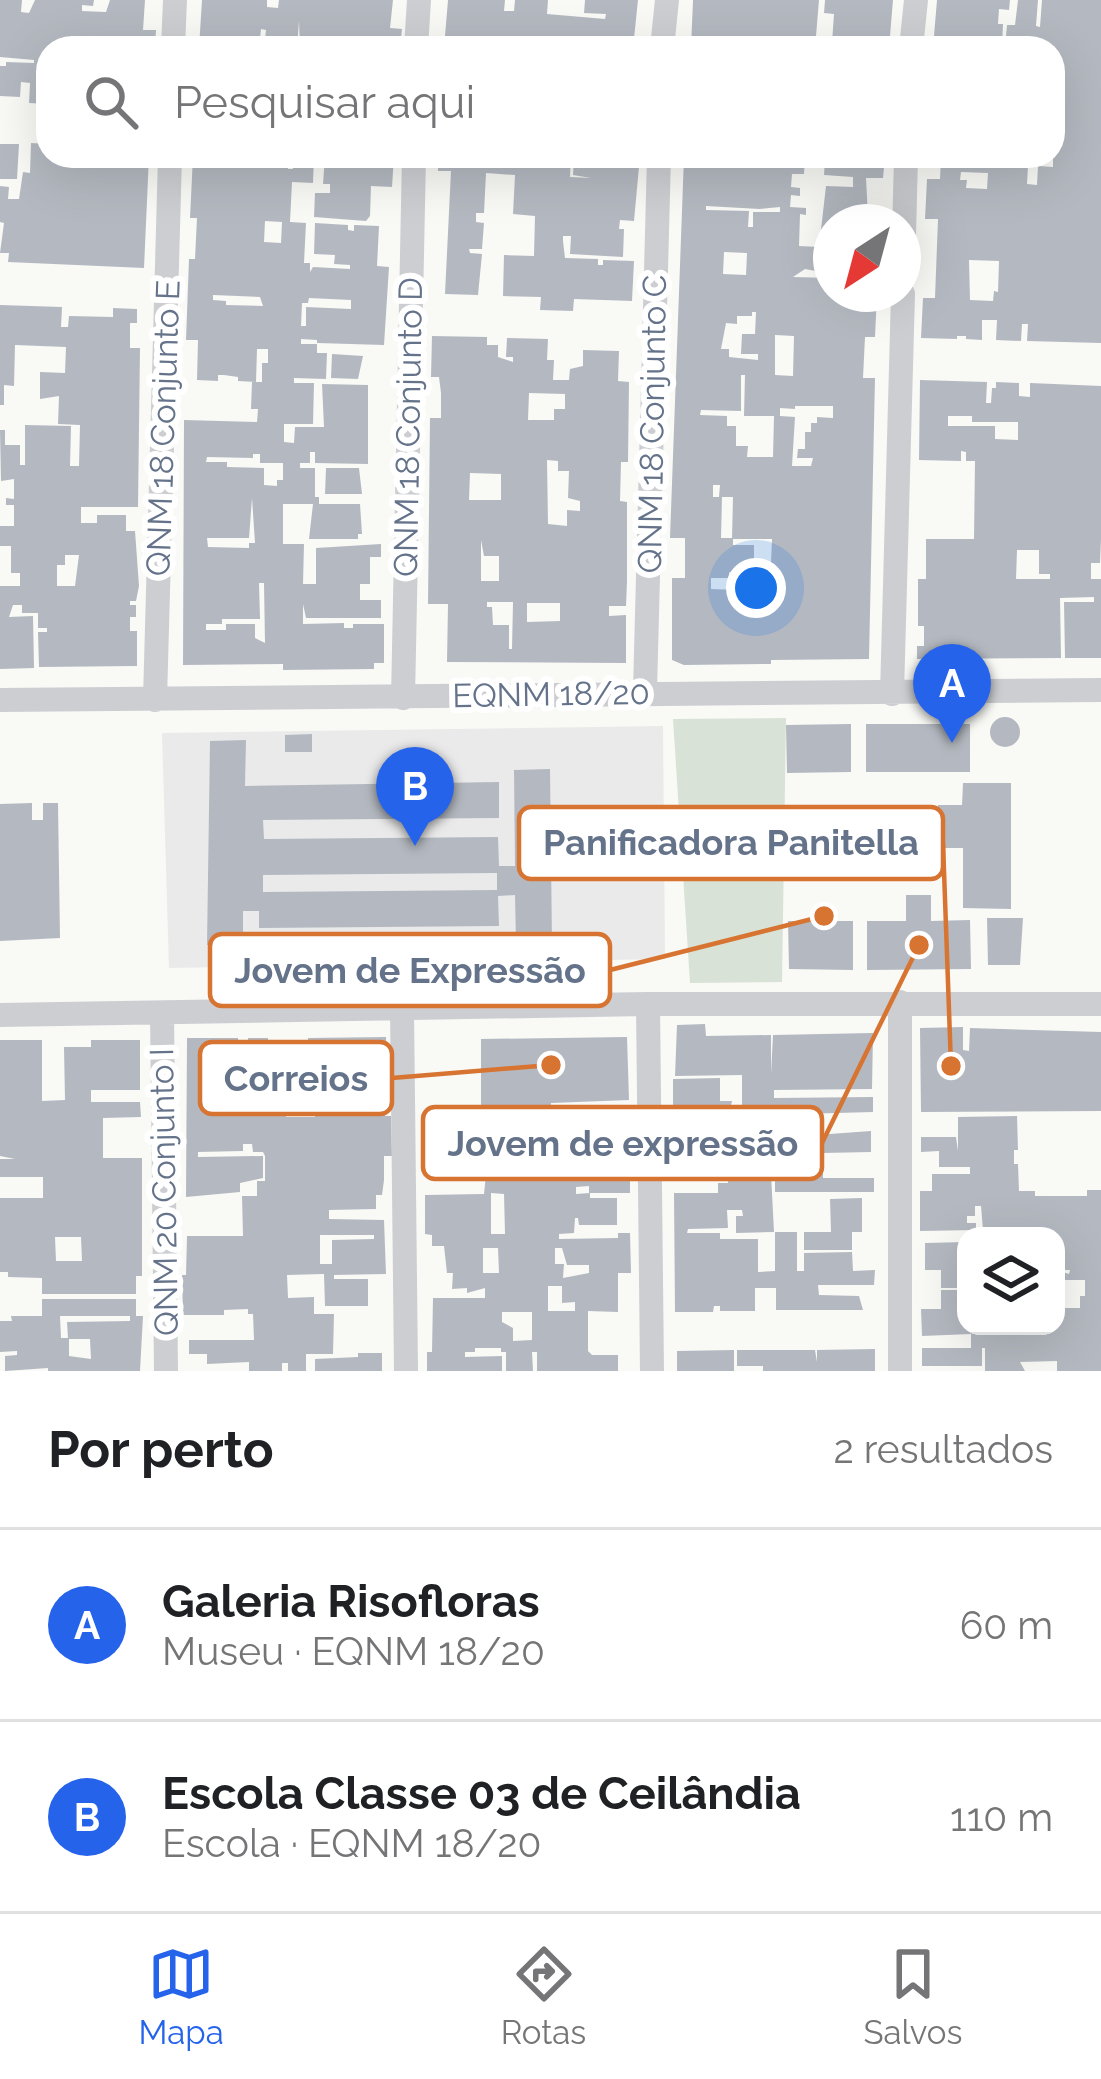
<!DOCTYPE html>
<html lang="pt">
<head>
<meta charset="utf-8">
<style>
  body { margin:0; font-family:Raleway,sans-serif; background:#f2f2f2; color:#202124 }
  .controls { position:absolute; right:36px; bottom:36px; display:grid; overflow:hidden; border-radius:24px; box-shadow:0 12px 48px #0002 }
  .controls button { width:108px; height:108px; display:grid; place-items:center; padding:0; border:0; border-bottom:3px solid #e0e0e0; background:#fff; color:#202124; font:60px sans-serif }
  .compass { position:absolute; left:813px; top:204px; width:108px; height:108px; border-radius:50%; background:#fff; box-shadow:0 12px 48px #0002; rotate:216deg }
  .you { position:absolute; left:756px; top:588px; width:42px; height:42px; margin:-30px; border:9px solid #fff; border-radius:50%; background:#1a73e8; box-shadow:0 0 0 18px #1a73e833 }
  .badge { display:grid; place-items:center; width:78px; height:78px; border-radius:50%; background:#2563eb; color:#fff; font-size:39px; font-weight:700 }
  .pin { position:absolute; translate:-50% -99px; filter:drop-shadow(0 3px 6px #0008) }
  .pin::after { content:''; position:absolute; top:63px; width:42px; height:36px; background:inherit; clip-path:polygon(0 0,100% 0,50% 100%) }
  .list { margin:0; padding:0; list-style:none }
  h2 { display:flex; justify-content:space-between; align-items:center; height:156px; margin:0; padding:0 48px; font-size:51px }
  h2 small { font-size:39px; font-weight:400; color:#757577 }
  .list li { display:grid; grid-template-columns:78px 1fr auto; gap:36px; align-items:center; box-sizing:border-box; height:192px; padding:0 48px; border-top:3px solid #e0e0e0 }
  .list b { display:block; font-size:45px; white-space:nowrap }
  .list p { margin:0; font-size:39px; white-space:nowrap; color:#757577 }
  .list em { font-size:39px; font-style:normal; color:#757577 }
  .icon { flex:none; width:66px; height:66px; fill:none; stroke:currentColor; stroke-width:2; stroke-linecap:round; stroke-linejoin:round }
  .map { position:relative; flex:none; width:1101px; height:1371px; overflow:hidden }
  .search { position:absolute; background:#fff; box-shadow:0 12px 48px #0002; left:36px; right:36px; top:36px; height:132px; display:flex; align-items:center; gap:30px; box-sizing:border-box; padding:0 42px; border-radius:36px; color:#757577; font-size:45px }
  .sheet { height:540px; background:#fff }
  nav { display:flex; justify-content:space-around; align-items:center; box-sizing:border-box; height:168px; border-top:3px solid #e0e0e0; background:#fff; font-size:33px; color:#757577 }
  nav a { display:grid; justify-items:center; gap:6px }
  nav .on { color:#2563eb }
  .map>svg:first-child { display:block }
</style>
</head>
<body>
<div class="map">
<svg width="1101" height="1371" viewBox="0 0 1101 1371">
  <rect width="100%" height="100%" fill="#f9f9f6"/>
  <path fill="#eaeaea" d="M663,726l2,233 -496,9 -7,-235z"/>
  <path fill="#d9e2d7" d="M786,718l-4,264 -92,1 -17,-264z"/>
  <path fill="#b4b9c1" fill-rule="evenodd" d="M0,0h22l-1,12 8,1 6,-13h59l-1,6 -11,-1v6l24,1 4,-12h35l-2,30h13l-1,18h-67v-5l-6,-1v6h-34v56l-19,-1 1,-20 -9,-1 -1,15 -20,-1v-30h6v-4l28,1v-3l-34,-3z
    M202,0h65v7l11,1 1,-8h114l-3,28 12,1 -2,19h-74l1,-9 -9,-1 -1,10h-17l-1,-27 -2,27h-33l2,-18 -5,-1 -2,19h-60z
    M448,0h57l-1,11h10l1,-11h33l-1,14 58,5 1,-5 -22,-1 1,-13h53l-5,48h-189z
    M693,0h126l-4,48h-124z
    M825,0h68l-4,48h-67l1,-6 9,1 2,-29 -10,-1z
    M937,0h73l-1,10 -10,-1 -1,15h5l-1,24h-69z
    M1018,0h20l-2,26 4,1 2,-27h59v343l-74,-2 1,-17h-6l-1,17 -25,-1 1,-20h-15v20l-16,-1v-3h-9v3l-36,-1 2,-40h12l3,-79h-13l2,-40h13l1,-23h98l-1,10h-10l-1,18 10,1 1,-19 15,1v-119h-38v-11l-9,-1 1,-11h8zM961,172l27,1 -1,16 -21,-1 1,-8h-7zM969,260l30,1 -1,31 -4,-1 -1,10 -23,-1z
    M31,143l17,1v12h101l-5,112 -136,-6 1,-9h-9l4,-30 -4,-1v-36l9,1 -1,12h11l4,-27 7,1z
    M0,144h19l-2,35h-17z
    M193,156h95v13h5v-13h21l-1,27 -21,-1 -2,40 16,1 -2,40h6v9l3,-5 37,2v-4l-16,-1 1,-9 -21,-1 1,-31 33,2v5l6,1v-6l25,1 -2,40 12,1 -5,78 -67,-2v-3l-16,-1v5h16v9h10l-1,26 -32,-1v5h20l-1,41h-29v18l10,1 1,-16h29l-2,-43 46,1v79l-53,-1v-11h-5v11h-10v5h15v29h4v7h41l2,30h-4v5h-49l4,-35h-30v40h21l-1,40h13v-36l65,-4v13h-11v27h-10v16h21v18h-75l-3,-14v20l41,-1v5h9v-4h31v39h-10v6l-91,1v-6l-100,1 1,-245 73,2 1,-13h-7l1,-27h10v-19h6v-14h-11l-1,33 -18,-1v-4l-14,-2h-6v6l-21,-1 1,-40h-12l3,-81h6l2,-41h-7zM265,221l17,1 -1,21 -17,-1zM213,295l47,2 3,9 -37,-1v-4l-13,-1zM309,298l42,2v9l-45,-2v19h-5l1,-23h6zM253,454h7v9h23v17h-6v6l-13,-1v-17l-37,-1v-5h-21l1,-5 46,1zM252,498l3,45h-6v5l-41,-1 -1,-9h42zM259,583h5l1,60 -10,-5v-14h-29v6h-20v-6h16v-5h38z
    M325,156h69l-2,31 -21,-1 -1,30 -4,5 -52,-4 1,-24h15v-9h-7z
    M438,156h49v8h11l1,-8h72l-1,21 21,1 -18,-3 1,-19h66l-6,65 -14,-1 -1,9h5l-1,28 -53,-3 1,-18h-8v5l2,17 33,1v6h5v-5l31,1 -2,40 -58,-2 -1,12 -33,-1 1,-13 -38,-1 1,-41 30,1 1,-40 -22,-2 2,-39 -29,-2 -2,40h-8v9l8,1 -2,26h-13l1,4 12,1 -4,41 -33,-1 6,-123h-13z
    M684,156h121l-1,18h-12l-1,13 9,1v8l-9,-1 -1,12 16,1v7l-6,-1 -1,32 20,1 7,-61 27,1v-10l-29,-2 1,-15h-10v-4h70l-2,22h-17l2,39 12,1v4h-49v52l-26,-5 -12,8 38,1v16h46l-2,43h-10l-2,41h12l-6,281 -98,1v4l-87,1 -12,-5v-82h13v-40h-15zM706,206l54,3 20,-2v5h-27v15h-5l1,-16 -43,-1zM724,252l23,1 -1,22 -23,-1zM752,312h4l-1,22h-13l-1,20h17v6l-29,-3v-8h-8l5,-26 11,1v-8h15zM775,335l19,1 -1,40 -18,-1zM741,375h4l-1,41h30l-1,41h-26l1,-11h-12v-20h-9v-10l-27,-1 1,-5 40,1zM795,406h38v12l-16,-1v6h-6v9h-6v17h-7l-1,9h16l-2,8h-19l3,-49 -15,-1v-8l15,1zM713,485h7l-1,12h14l-1,41h-11l1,-41h-9zM733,539h39l-1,24h-17v-18h-21zM729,572h6v6h7l2,31h-6v-19l-27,-1v-11h18z
    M0,305l62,2 -1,20h7l1,-11 44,1v-9l24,1v14h-7v25h10l-2,159h-57v16h16v-8h29v16h9l4,55 -3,15h-6v4h6v12h-6v14h7v35l-98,1 -1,-35h9v-4h-9v-15h-16v-8h-9l-4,12 24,-1 1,52 -34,1v-83h20v-13h-9v-27h-11v-20h14v-21h-8v-7l8,1v-20l-13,2 -1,-51h5v15h15v20h5v-40l46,1 -1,40h9l1,-41 -22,-1 1,-28 -19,3v-27l25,1 1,-26 -51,-2 -1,41 -10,-1v20h-4zM65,555h14l-4,31h-18v-21h8z
    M432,336l55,1v8h11v12l15,5v-5h-7l1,-19 41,1 -1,21h7l-1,20h16l1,-11 13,-3v-16l36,1 -1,30 11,1 -1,80h-7l-1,39 7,1v79l-1,25h-17v10l17,-1v48l-179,-1 1,-58h-20l2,-186h11v-25l-2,-16h-8zM529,393l36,1v15h-11v11h-26zM547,460l11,1v10h11l-1,27 12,3v10l-13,-1v16l-19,-2zM470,473l31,1v26h-32zM481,540l3,16h15v25h-18zM487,602h26l-1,47h-3v-24h-16l-1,-18h-5zM527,603h33v18l-33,1z
    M332,354l31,2 -5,23 -27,-1z
    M920,380l67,2 -1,21h5l1,-15h4v-6l23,1v13l11,1v-14l71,3v153l-1,24h-9v16h10v79h-36l-1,-56h30v-5l-34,1 1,60 -144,1v-13h7v-20h-6v-47h8v-40h48l1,-78h-9v-9l-5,-1v10l-42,-1zM948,416h24v6h46v18l-23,-1v-13h-47zM1017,550h22v24h11v5h-34z
    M326,468h33l3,26h-37z
    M990 732a15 15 0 1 1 30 0a15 15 0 1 1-30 0Z
    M851,724v48l-64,1 -1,-48z
    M866,724h104v48h-104z
    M312,734v18h-27v-17z
    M246,740l-1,46 254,-4v36l-236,2 1,19 234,-2 1,29h16l-1,-96 36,-1 2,175h-36l-1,-49 -17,1 1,30 -240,2v-17h-16v21h24v36h-54v-23h-6l3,-204zM497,873v17l-234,2v-17z
    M963,783h48v126l-48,-1v-60h-25v-43h24z
    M32,803v17h11v-17h15l2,135 -60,3v-137z
    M906,895h25v26l39,-1 1,49 -104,1v-49h39z
    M987,918h36l-3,47h-32z
    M788,921h65v49l-64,-1z
    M705,1024l1,12 65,-1v39l2,-39 100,-2 -1,56 -98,1v8l99,-1v15l-74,2v15h16l1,6 55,-4v21l-48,1v25h51v14h-99v-38h-5l4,78 -38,1v-17h7l-1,-6h-15l1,18 -40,1 -1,4h33v6h38v33l17,-1v-39h22v39h7v-18l48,-1 1,19 22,-1 -1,15h-56l1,10 40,1 4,14h-87v-22h-21v23h-35v-5h-6l-1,6h-38l-1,-119h44v-10h10v-69l-55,1v-36l47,-1v23h12l-3,13h13v-39l-67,1 2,-51z
    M963,1027v23l6,1 1,-23 131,4v79l-180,1 -1,-84z
    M386,1037l1,40 -101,1v39h29v-13l9,-1 -1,-23h32l1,13h17v5h12v18h6l1,40h-8v24l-2,15h-6v14l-47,1v9l55,1 2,54 -52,1v4h34v27h-43l-1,-32 -37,1 1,23 26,-1v17h20l-1,40h-27v17h-18v-8h-6v8h-33v-9l-42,2v-10h-18v-14h65l-1,-26h-5v-5l-24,1v5h-41l-1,-40h4l1,-39h56l-1,-40h15v-15h8v-25l-2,-4h-10l-1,-8h-9v7l-45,1v5l65,-1v22l-23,5v9l-54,5 1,-159h51l1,20 10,-1 -1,-19h20l1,26h16l1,-9h23l-1,-17zM320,1235h54v4l-42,1v24h-12z
    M627,1037l2,63 -78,3 1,17 78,-5v78h-41v-7l-13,1v7l14,-1v5h27v27h-38l-1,-7h-3l-1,15 -15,1v5l59,-1v-5h12l1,40h-13v39l-30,-1v40l4,4h26v16h-81v-19h-5l1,19h-27v-19h-5v-4h-26v4h-10v5l37,-1v15h-75v-19h5l1,-54h52v-10l-18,5v-5l-15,1 1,-16h-6l-3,-27h-12v-11l-7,-1v-39l59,-1 4,-39h-41l-1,-8h19v-32h16v-76zM491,1193l13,1 1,40h-14zM483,1248h15l1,25h-16zM555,1248h7l5,17h22v8l-26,5 1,-14h-9zM548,1286h14v17l13,-1v9h-27zM502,1312h30v28l-19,1v-13l-11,-6z
    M0,1040h42v61l23,-1 -1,-53h27v-7h49v50h-49v12h49l1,15 -38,1v40h39v118h-6v18h-94v-16l-34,-1v-5h-8v-74h43v-21h-43v-18h15l-15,-3zM55,1237h26l1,24h-26z
    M1017,1116l1,34h-4v14h4l1,27h16v5h52v-6h14v181h-44v-10l-37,1 5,9h-40v-23h-3v18h-60v-18h49v-14l-49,2 -1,-27h20v-19h25v36h90v-18h24v-12h5v-16h-22v10l-7,-1v-19l13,4 1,-4h-9v-10h-5v-24h-37v-6h-36l-2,-24h-6v10h-8v7h9v7l-56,1v-40h12v-17h38v-7h-31v-16l-18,1v-15h35l2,14v-34z
    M862,1198v34h-10v18h-48v-18h27l-1,-33z
    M966,1242v46h-25v-18h-16v-27z
    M42,1299h94v17h7l-3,55h-92v-3l-43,3v-15l12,-1v-4l-17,1v-31h12l-1,-5h31zM60,1316h70v5l-63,1 1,16h-7zM69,1339h21l1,20 -22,-3z
    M875,1349v22h-112v-5h-26v-16h78l2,12v-12z
    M734,1350v21h-57v-20z
    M358,1353h24v18h-67v-12l43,-2z"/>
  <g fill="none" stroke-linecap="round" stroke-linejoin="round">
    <path stroke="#ccced2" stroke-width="24" d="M173,48l2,-48
      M416,48l3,-48
      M662,48l5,-48
      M911,48l5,-48
      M903,276l3,-120
      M645,691l14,-535
      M892,694l11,-400
      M403,698l11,-542
      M0,700l1101,-10
      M155,700l15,-544
      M648,1004l4,367
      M402,1008l4,363
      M162,1013l4,358
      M0,1015l648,-11h453
      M900,1371v-369"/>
  </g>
  <g text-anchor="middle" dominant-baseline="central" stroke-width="12" stroke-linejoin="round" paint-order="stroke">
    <g font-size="33" fill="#65738a" stroke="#fff">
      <text transform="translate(652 424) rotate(-89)">QNM 18 Conjunto C</text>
      <text transform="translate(408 427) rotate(-89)">QNM 18 Conjunto D</text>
      <text transform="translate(163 428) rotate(-88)">QNM 18 Conjunto E</text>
      <text transform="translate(551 694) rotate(-1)">EQNM 18/20</text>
      <text transform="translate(164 1192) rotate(-91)">QNM 20 Conjunto I</text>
    </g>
  </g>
  <path fill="none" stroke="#d77432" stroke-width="4.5" d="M951 1066L943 843M824 916L610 970M551 1065L392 1078M919 945L822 1143"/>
  <g fill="#d77432" stroke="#fff" stroke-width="4.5">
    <circle cx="951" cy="1066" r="12"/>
    <circle cx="824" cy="916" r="12"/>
    <circle cx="551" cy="1065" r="12"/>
    <circle cx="919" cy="945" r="12"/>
  </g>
  <g fill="#fff" stroke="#d77432" stroke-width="4.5">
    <rect x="519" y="807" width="424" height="72" rx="12"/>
    <rect x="210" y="934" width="400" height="72" rx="12"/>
    <rect x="200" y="1042" width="192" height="72" rx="12"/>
    <rect x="423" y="1107" width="399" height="72" rx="12"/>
  </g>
  <g font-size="36" text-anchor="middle" font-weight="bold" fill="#65738a">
    <text x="731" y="855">Panificadora Panitella</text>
    <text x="410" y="983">Jovem de Expressão</text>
    <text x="296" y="1091">Correios</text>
    <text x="623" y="1156">Jovem de expressão</text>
  </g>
</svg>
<div class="controls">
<button><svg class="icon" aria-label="layers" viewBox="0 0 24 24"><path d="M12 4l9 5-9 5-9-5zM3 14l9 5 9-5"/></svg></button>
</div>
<svg class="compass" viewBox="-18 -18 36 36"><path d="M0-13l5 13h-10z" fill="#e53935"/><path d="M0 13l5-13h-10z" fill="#757577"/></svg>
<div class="you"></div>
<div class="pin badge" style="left:952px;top:743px">A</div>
<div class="pin badge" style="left:415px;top:846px">B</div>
<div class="search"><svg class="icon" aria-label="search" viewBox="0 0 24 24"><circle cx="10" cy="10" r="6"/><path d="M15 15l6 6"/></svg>Pesquisar aqui</div>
</div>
<section class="sheet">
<h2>Por perto<small>2 resultados</small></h2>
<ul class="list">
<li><span class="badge">A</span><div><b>Galeria Risofloras</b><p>Museu · EQNM 18/20</p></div><em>60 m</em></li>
<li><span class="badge">B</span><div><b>Escola Classe 03 de Ceilândia</b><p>Escola · EQNM 18/20</p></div><em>110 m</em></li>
</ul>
</section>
<nav>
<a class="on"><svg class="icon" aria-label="map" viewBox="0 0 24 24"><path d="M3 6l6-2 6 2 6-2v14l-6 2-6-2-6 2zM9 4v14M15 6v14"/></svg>Mapa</a>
<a><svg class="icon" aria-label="directions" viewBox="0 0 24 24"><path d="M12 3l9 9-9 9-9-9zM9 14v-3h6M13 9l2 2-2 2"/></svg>Rotas</a>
<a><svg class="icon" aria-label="saved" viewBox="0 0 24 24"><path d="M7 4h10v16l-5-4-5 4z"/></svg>Salvos</a>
</nav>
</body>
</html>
